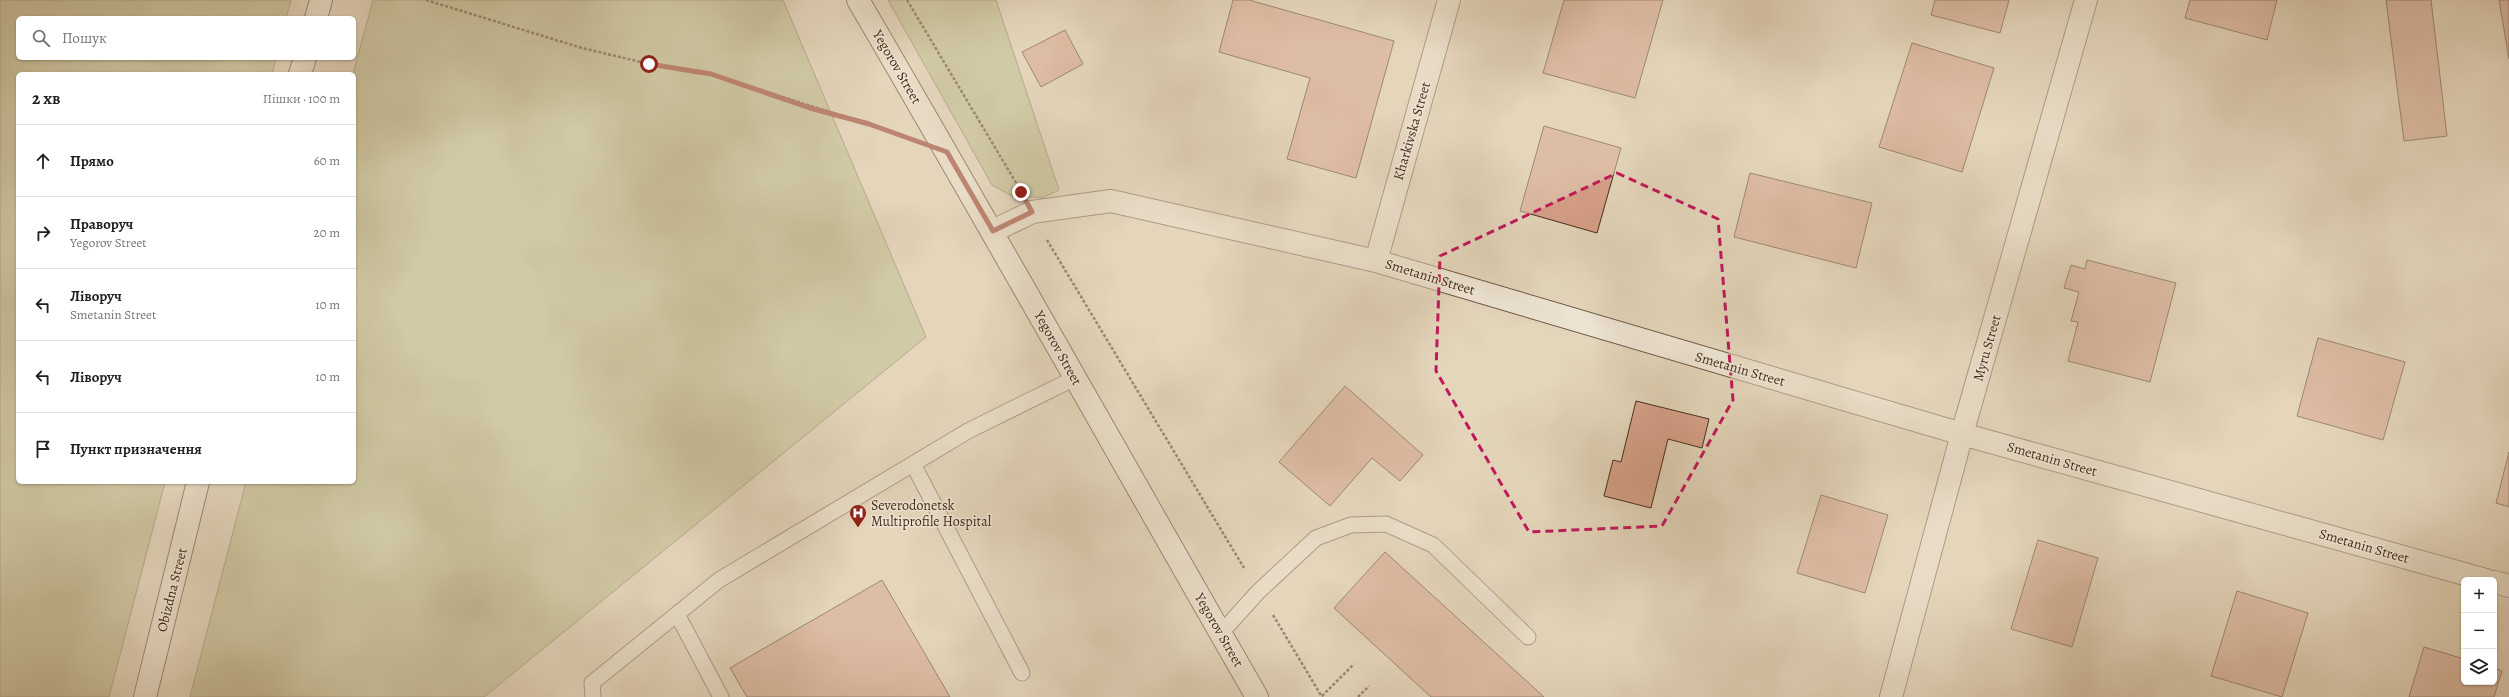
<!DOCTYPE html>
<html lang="uk">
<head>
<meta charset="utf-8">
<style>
  body { margin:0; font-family:Alegreya,serif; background:#f6f6f6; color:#202124 }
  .controls { position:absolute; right:12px; bottom:12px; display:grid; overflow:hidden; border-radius:6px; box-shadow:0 1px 3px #0004 }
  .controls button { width:36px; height:36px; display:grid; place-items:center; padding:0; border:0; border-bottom:1px solid #e0e0e0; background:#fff; color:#202124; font:20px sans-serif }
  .stop { position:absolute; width:12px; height:12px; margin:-9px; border:3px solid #8f2418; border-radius:50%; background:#fff }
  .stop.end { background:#8f2418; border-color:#fff; box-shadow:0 1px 4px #0008 }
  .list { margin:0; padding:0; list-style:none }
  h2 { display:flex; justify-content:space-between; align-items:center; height:52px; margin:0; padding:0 16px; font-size:17px }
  h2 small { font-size:13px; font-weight:400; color:#757577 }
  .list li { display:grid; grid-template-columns:26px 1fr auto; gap:12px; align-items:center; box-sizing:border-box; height:72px; padding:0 16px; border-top:1px solid #e0e0e0 }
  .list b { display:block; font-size:15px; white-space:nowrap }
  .list p { margin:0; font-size:13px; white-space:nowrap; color:#757577 }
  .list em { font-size:13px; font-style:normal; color:#757577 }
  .icon { flex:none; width:22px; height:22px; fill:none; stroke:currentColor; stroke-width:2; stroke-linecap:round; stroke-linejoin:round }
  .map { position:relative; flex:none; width:2509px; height:697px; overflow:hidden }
  .search { position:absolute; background:#fff; box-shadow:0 1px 3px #0004; left:16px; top:16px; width:340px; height:44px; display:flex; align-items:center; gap:10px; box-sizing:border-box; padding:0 14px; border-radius:6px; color:#757577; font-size:15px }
  .panel { position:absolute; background:#fff; box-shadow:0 1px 3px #0004; left:16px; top:72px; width:340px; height:412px; border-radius:6px }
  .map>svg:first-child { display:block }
</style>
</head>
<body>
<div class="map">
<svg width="2509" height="697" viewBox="0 0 2509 697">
  <rect width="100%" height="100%" fill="#e4d6bb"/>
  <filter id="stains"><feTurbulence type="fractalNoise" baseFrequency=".005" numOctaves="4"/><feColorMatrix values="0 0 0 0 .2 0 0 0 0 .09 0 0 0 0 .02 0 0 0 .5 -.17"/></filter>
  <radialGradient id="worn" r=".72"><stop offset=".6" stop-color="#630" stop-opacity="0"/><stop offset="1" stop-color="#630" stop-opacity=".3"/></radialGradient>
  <path fill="#bbbc8c" stroke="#817454" d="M0,0h291l-5,18h-268v40h258l-4,16h-254v408h147l-56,215h-109z
    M373,0h410l143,337 -442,360h-294l56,-215h108l-1,-408z
    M888,0h108l63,190 -17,8 -32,-3 -18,-10z"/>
  <path fill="#d7a18a" stroke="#472b1b" d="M1233,0h16l145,41 -38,137 -69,-19 23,-81 -91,-26z
    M1564,0h99l-28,98 -92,-25z
    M1935,0h74l-9,33 -69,-18z
    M2190,0h87l-10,40 -82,-22z
    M2386,0h45l16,136 -43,5z
    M2499,0h10v59z
    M1065,30l18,34 -42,23 -19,-35z
    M1912,43l82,25 -32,104 -83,-25z
    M1544,126l77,22 -24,85 -77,-22z
    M1750,173l122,30 -16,65 -122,-31z
    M2087,260l89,23 -26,99 -82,-21 10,-39 -7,-1 8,-29 -15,-4 7,-23 14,4z
    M2318,338l87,24 -22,78 -86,-24z
    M1345,386l78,69 -23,26 -28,-23 -42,48 -51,-44z
    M1636,401l73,18 -7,29 -34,-9 -17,69 -47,-12 9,-36 8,2z
    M2509,452v55l-13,-4z
    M1821,495l67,20 -23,78 -68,-20z
    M2038,540l60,18 -26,89 -61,-18z
    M1385,552l159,145h-113l-97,-89z
    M882,580l68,117h-203l-17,-29z
    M2237,591l71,22 -26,84 -71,-21z
    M2424,647l40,12v23h30v-14l8,3 -8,26h-85z"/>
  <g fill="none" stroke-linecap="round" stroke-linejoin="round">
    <defs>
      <path id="lane" d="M913,464l109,209
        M677,614l44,83
        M1221,633l37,-41 58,-54 35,-13 35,-1 47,21 95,92
        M593,697l-1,-14 127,-103 249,-149 107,-53"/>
      <path id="street" d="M993,231l39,-19 79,-11 265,60 586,173 524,146
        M1376,261l73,-261
        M2494,582l15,4
        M1891,697l71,-263 124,-434"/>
      <path id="secondary" d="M858,0c135,231 266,465 399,697
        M316,18l5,-18
        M300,74l5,-16
        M145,697l53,-215"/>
    </defs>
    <use href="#lane" stroke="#6e5643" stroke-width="17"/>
    <use href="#street" stroke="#6e5643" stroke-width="24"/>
    <use href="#secondary" stroke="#472b1b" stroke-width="24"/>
    <path stroke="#472b1b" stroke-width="2.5" stroke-dasharray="3 2" stroke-linecap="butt" d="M426,0l156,48 67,16 62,10 191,61
      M907,0l111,186
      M1047,240l197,328
      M1273,615l49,82
      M1322,696l32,-32
      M1358,697l11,-11"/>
    <use href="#lane" stroke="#ede4d3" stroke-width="15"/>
    <use href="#street" stroke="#ede4d3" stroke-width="22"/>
    <use href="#secondary" stroke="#ede4d3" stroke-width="22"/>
  </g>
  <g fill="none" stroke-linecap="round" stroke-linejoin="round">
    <path stroke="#8f2418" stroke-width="5" d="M649,64l62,10 99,34 59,16 78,28 46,79 39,-19 -11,-20"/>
  </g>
  <path d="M0 0H2509V697H0ZM1617,173l101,46 15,181 -71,126 -133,6 -93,-161 4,-115z" fill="#e4d6bb" fill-opacity=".55" fill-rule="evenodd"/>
  <path fill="none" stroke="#c2185b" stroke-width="3" stroke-dasharray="8 5" stroke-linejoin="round" d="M1617,173l101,46 15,181 -71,126 -133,6 -93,-161 4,-115z"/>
  <defs>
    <symbol id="hospital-pin" viewBox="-11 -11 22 30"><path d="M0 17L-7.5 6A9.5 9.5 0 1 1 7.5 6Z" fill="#8f2418" stroke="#ede4d3"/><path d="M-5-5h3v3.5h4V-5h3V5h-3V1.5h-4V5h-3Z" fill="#fff"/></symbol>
  </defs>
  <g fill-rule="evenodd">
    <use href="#hospital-pin" x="848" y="503" width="20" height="27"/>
  </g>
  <g text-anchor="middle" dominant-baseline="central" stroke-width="3" stroke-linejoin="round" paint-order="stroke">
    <g font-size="14" fill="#472b1b" stroke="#ede4d3">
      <text transform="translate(897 67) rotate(60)">Yegorov Street</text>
      <text transform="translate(1412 131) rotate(-74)">Kharkivska Street</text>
      <text transform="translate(1430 277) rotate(17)">Smetanin Street</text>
      <text transform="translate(1058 348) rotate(61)">Yegorov Street</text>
      <text transform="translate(1987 348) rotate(-74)">Myru Street</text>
      <text transform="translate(1740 369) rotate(16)">Smetanin Street</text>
      <text transform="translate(2052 459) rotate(16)">Smetanin Street</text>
      <text transform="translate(2364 546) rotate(16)">Smetanin Street</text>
      <text transform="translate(172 590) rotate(-76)">Obizdna Street</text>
      <text transform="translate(1219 630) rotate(60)">Yegorov Street</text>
    </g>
    <g font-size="14" fill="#472b1b" stroke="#ede4d3" text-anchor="start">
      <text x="871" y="505">Severodonetsk<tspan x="871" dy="16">Multiprofile Hospital</tspan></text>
    </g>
  </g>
  <rect width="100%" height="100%" filter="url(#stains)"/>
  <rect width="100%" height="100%" fill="url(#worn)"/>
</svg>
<div class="controls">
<button>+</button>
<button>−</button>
<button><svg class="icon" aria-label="layers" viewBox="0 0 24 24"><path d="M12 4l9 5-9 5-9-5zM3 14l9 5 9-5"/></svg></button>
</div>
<div class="stop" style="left:649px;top:64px"></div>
<div class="stop end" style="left:1021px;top:192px"></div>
<div class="search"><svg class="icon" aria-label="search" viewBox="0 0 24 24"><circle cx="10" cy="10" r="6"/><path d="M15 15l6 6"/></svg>Пошук</div>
<section class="panel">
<h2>2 хв<small>Пішки · 100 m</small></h2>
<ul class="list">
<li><svg class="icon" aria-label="ahead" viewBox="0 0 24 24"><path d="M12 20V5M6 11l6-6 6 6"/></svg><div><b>Прямо</b></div><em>60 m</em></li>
<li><svg class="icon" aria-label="right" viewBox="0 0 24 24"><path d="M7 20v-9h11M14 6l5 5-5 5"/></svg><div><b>Праворуч</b><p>Yegorov Street</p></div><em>20 m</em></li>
<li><svg class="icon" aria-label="left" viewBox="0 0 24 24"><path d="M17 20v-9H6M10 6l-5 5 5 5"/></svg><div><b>Ліворуч</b><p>Smetanin Street</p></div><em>10 m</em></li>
<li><svg class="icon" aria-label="left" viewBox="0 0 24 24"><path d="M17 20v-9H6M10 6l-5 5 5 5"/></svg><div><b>Ліворуч</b></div><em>10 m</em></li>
<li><svg class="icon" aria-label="arrive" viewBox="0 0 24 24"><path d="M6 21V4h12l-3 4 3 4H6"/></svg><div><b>Пункт призначення</b></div></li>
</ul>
</section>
</div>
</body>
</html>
